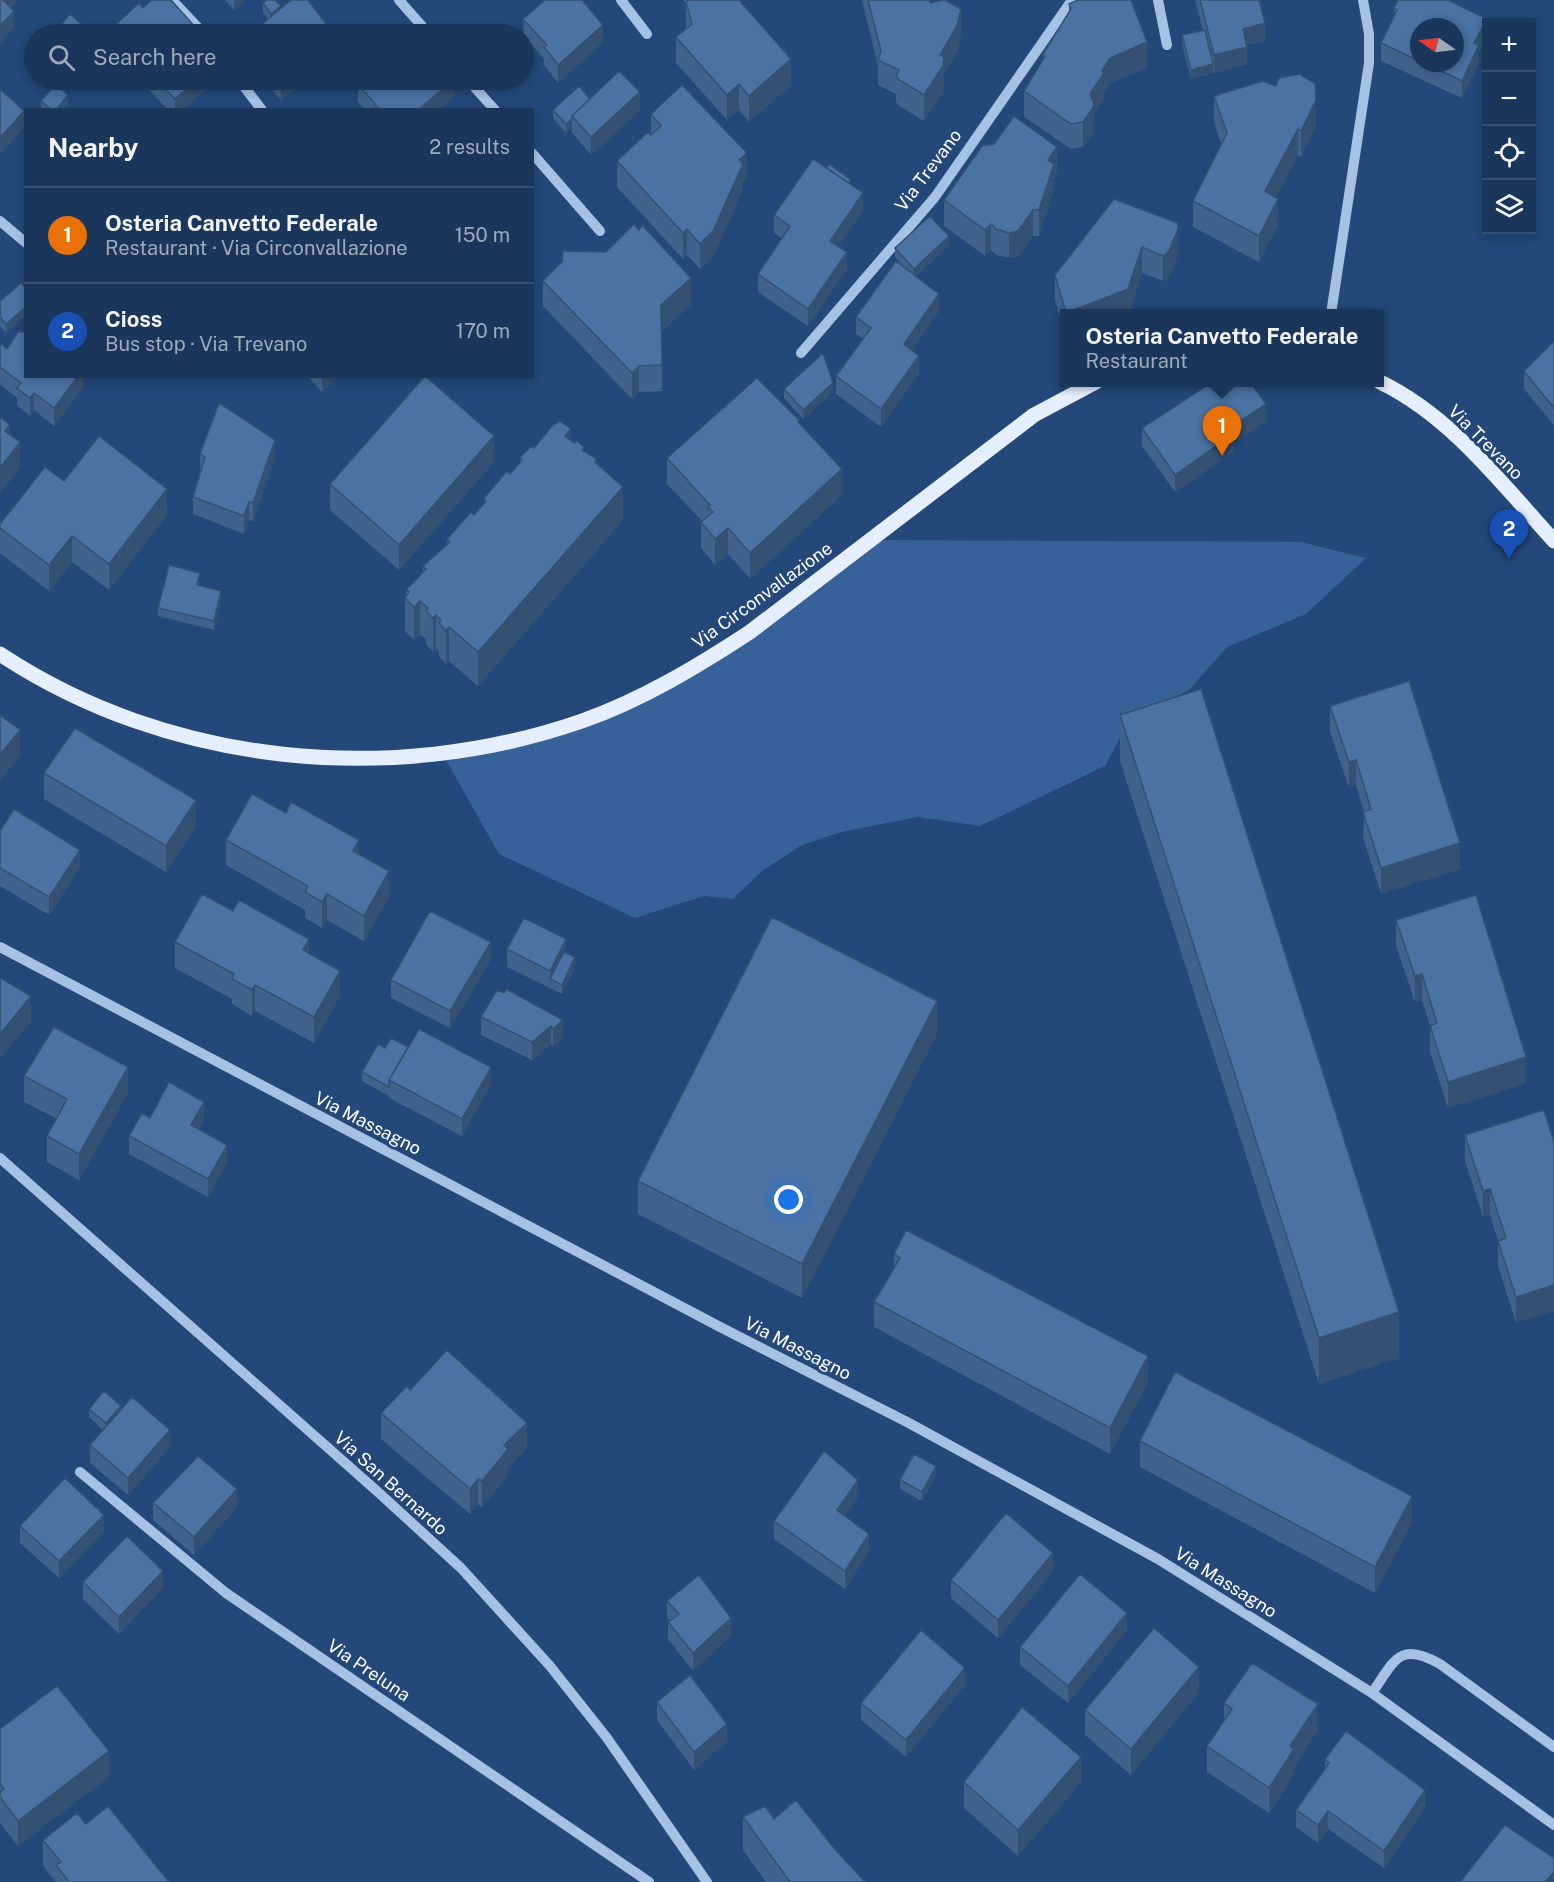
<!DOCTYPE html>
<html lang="en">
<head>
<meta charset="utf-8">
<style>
  body { margin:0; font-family:"Public Sans",sans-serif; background:#274164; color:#f1f3f6 }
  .controls { position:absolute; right:18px; top:18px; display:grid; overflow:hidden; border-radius:0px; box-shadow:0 3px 9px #0003 }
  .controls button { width:54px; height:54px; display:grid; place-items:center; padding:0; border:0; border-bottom:2px solid #385071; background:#1a365b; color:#f1f3f6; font:30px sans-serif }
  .compass { position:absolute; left:1410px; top:18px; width:54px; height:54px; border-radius:50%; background:#1a365b; box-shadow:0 3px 9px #0003; rotate:284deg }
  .you { position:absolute; left:789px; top:1200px; width:21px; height:21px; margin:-15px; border:4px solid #fff; border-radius:50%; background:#1a73e8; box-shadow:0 0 0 9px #1a73e833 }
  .badge { display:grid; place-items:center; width:39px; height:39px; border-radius:50%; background:#efc969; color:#fff; font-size:20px; font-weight:700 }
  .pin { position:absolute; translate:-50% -50px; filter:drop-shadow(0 2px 3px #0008) }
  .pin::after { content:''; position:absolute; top:32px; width:21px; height:18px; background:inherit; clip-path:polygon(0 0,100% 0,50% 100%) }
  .popup { position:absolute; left:1060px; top:309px; width:324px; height:78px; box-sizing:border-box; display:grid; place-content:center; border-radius:0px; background:#1a365b; filter:drop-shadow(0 2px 4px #0005); font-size:20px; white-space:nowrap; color:#9fabbb }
  .popup b { font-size:22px; color:#f1f3f6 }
  .popup::after { content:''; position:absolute; left:50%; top:100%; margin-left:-12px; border:12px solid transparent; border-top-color:#1a365b }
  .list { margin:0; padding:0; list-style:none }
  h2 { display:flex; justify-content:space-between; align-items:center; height:78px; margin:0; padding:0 24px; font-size:26px }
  h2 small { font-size:20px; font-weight:400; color:#9fabbb }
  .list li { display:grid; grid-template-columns:39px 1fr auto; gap:18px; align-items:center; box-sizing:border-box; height:96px; padding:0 24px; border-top:2px solid #385071 }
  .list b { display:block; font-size:22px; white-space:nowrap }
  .list p { margin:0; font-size:20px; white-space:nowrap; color:#9fabbb }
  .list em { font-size:20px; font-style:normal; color:#9fabbb }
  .icon { flex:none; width:33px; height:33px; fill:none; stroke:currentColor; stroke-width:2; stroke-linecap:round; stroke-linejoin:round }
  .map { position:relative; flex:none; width:1554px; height:1882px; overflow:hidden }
  .search { position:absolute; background:#1a365b; box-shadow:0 3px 9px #0003; left:24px; top:24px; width:510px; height:66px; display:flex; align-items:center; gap:15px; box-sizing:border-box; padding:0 21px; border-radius:33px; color:#9fabbb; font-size:22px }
  .panel { position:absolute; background:#1a365b; box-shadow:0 3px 9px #0003; left:24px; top:108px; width:510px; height:270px; border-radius:0px }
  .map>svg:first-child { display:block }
</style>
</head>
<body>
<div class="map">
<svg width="1554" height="1882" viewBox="0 0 1554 1882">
  <rect width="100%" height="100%" fill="#234879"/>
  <path fill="#376297" d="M871,540l430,2 65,16 -60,56 -79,33 -38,43 -61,33 -23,43 -125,60 -62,-9 -77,15 -39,13 -40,26 -29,28 -29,-3 -69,22 -136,-64 -57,-101 142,-33 120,-58z"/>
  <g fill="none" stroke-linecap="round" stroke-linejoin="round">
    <path stroke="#a5c2e4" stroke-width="10" d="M172,0l32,34
      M399,0l30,34
      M621,0l26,34
      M1158,0l9,45
      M239,80l23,30
      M468,80l27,30
      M532,153l68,78
      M0,221l26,22
      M1331,314l38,-251v-29l-6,-34
      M801,353l134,-156 137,-197
      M0,947l722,381 185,94 251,137 214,134 182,132
      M0,1158l378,334 83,76 89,98 57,72 100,144
      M80,1472l146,121 423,289
      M1372,1693c23,-33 27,-52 68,-29l114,83"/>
    <path stroke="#e5eefc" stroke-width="15" d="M1380,382c71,34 122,102 174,159
      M0,654c169,112 392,133 582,67 60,-21 116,-55 168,-89l284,-217 62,-33"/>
  </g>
  <path fill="#40628c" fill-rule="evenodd" d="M225,0h21l-12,10z
    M683,0h56l52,85 -42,37 -10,-12 -12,10 -51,-57v-26l10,-9v-24z
    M862,0h67l1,3 31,31 -4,18 -13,23 -1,17 -19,29 -26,-16 -2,-3v-8l-18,-9v-19z
    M1195,0h64l6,41 -18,4v19l-56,15 -9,-35v-9l21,-5z
    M263,3l18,6 -13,10 -5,-7z
    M1069,4l78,64 -37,15 -6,10v6l-10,15v16l-2,5 -9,12 -12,2 -47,-32v-26l19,-31v-6l26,-42z
    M1394,8l93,11 -1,18 -7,14v12l-17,35 -81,-37v-18l13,-27zM1419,27l36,36h-36z
    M523,19l80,23 -45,41 -14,-18v-6l-20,-23z
    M59,27l30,7h-30z
    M140,80h75l-32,30h-15z
    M263,80h43l-25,20z
    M455,80v15l-17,15h-73l-7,-8v-18z
    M1214,96l102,30 -15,31 -3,-2 -22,42 2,28 -19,37 -66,-35v-26l28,-57 -7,-22z
    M589,99l51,11 -49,45 -19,-22v-5l-6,5 -13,-15v-8z
    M41,101l27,3 -5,6h-22z
    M651,114l96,65 -4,3v7l-30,68 -13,12 -13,-14 -4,4 -66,-72v-26l34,-27z
    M1057,173l-3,4v12l-15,47h-6l-15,21 -9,1 -13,-3 -5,-5 -6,6 -41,-30v-26z
    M851,185l12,25 -25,36 9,23 -39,57 -50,-34v-18l24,-36 -8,-5v-18z
    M1114,199l64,56 -9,22 -6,4 -21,-8 -13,41h-64v20l-10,-34v-25z
    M639,230l52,74 -29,27v60l-23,1 -7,7 -89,-93v-25l63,-29z
    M949,245l-33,31 23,35 -27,39 7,23 -38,54 -45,-33v-18l27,-37 -7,-5v-17l50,-48 -11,-12v-9z
    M26,288l-20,45 -6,-7v-25z
    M1554,341v84l-30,-36v-18z
    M0,345l7,4 76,27v11l-29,39 -20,-16 -4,6 -13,-11v-7l-17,-14z
    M307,376h31l-16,16z
    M784,389l49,3 -30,27 -19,-21z
    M1266,422l-32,21v8l-59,41 -33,-46v-18z
    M800,424l42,71 -92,84 -22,-25 -13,11 -14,-17v-26l1,-1 -35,-37v-26z
    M571,441l26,23 26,56 -145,166 -29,-25 -3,3 -7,-8v-5l-3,-2 -3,3 -7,-8v-5l-6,-4 -6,5 -9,-9v-33l1,-3v-5l17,-18v-6l24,-22v-5l27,-24 10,-12v-5l26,-24 10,-11v-6l14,-9z
    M200,454l75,4 -22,63 -4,-1 -5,14 -51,-20v-17l7,-25z
    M494,462l-95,108 -69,-60v-26z
    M64,481l103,34 -58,75 -37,-28 -23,29 -49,-38v-29z
    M200,582l-1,3 22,15 -7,30 -56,-14v-8z
    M1330,706l130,163 -79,25 -18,-56 1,-26 -8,-26 -7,2 -19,-56z
    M1120,715l279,643 -80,26 -199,-623z
    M44,773l152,53 -30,46 -122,-73z
    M0,831l80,36 -31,48 -49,-29z
    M226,840l133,14 30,43 -25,44 -37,-21 -5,8 -17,-10v-8l-79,-45z
    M1396,920l130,163 -78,25 -18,-56v-26l-8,-26 -7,2 -19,-56z
    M175,942l134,12 31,42 -26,47 -59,-32 -3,5 -20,-12v-5l-57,-31z
    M507,949l59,4 9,13 -13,28 -55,-27z
    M491,959l-41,69 -59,-30v-18z
    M481,1017l82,3v17l-10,9 -2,-2 -19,16 -51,-25z
    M937,1034l-135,264 -164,-84v-33z
    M408,1047l83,37 -29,52 -73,-38v-2l-27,-15v-9l23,-24z
    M24,1076l104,17 -49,87 -32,-18v-26l10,-17 -33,-17z
    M150,1118l54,1 -5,10 28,33 -19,35 -79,-43v-18z
    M1465,1135l89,7 -38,181 -18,-57v-26l-8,-25 -7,2 -18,-56z
    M894,1254l254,128 -38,72 -236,-127v-25l20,-34z
    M410,1390l117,58 -19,19v8l-26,32 -4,-3 -8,10 -89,-75v-26z
    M89,1409h32l49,38 -42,48 -38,-32v-18l13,-15 -14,-13z
    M1140,1441l272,81 -37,71 -235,-126z
    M936,1475l-14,26 -22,-12v-9z
    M858,1497l-13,19 24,35 -24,38 -71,-50v-18z
    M153,1503l84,4 -43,48 -41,-35z
    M20,1526l84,6 -45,46 -39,-35z
    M1053,1571l-55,67 -47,-40v-18z
    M83,1582l80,6 -44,46 -36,-35z
    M667,1601l64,35 -38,35 -25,-32v-17l2,-1 -3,-3z
    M1127,1630l-59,73 -48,-38v-18z
    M965,1685l-59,72 -45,-37v-17z
    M1199,1692l-68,83 -46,-40v-25z
    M657,1702l70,39 -33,29 -37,-50z
    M1224,1703l94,27 -24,37v7l-25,39 -62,-41v-26l17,-26z
    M0,1729l109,48 -91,69 -18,-23z
    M1325,1759l100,48 -41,61 -56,-39 -10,14 -22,-16v-17l29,-42z
    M964,1782h117l-63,74 -54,-48z
    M743,1817l31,2 59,28 32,35h-99l-23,-32z
    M86,1824l83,58h-113l-13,-16v-26z"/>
  <path fill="#345072" d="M3,0h15l-15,17z
    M235,0h11l-12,10v-9z
    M281,6v9l-10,8v-9z
    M961,9v25l-4,18 -13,23 -1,17 -19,29v-26z
    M14,11v17l-14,16v-18z
    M1487,19l-1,18 -7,14v12l-17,35v-17l12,-38z
    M1265,23v18l-22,5v-17z
    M603,25v17l-45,41v-18z
    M1147,42v26l-37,15 -6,10v6l-10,15v16l-2,5 -9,12v-25l7,-28 12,-23 8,-13z
    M1247,47v17l-33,9v-18z
    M791,59v26l-42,37v-26z
    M1213,64v9l-22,6v-9z
    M196,80h19l-32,30h-8v-11z
    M284,80h22l-25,20v-17z
    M453,80h2v15l-17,15h-20z
    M739,84v26l-12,10v-25z
    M640,92v18l-49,45v-18z
    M68,95v9l-5,6h-7z
    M1316,100v26l-15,31v-26z
    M24,111v17l-24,27v-17z
    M572,119v9l-6,5v-9z
    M1298,129v26l-33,62v-26z
    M1057,147v26l-3,4v12l-15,47v-26l9,-50z
    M747,153v26l-4,3v7l-30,68 -13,12v-25l39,-84z
    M863,193v17l-33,48v-17z
    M1278,199v26l-19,37v-26z
    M1033,210v26l-15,21 -9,1v-25z
    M991,224v26l-6,6v-26z
    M687,229v26l-4,4v-26z
    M1178,229v26l-9,22 -6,4v-25z
    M949,236v9l-35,33v-9z
    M1142,247v26l-13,41h-63z
    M847,252v17l-39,57v-17z
    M691,278v26l-30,27v-26z
    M939,294v17l-35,51v-18z
    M26,307v9l-20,17v-9z
    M919,356v17l-38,54v-18z
    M639,366v26l-7,7v-26z
    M78,376h5v11l-29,39v-18z
    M322,376h16l-16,16z
    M833,383v9l-30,27v-9z
    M34,393v17l-4,6v-18z
    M1266,404v18l-32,21v8l-59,41v-17l55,-47z
    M10,425v26l-5,-20z
    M571,429v34l-6,-27z
    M494,436v26l-95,108v-25z
    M275,440v18l-22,63v-18z
    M20,442v26l-20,26v-26z
    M842,469v26l-92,84v-26z
    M623,487v33l-145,166v-34z
    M167,489v26l-58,75v-26z
    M249,502v18l-5,14v-18z
    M728,528v26l-13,11v-26z
    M72,536v26l-23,29v-26z
    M221,591v9l-7,30v-9z
    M420,601v34l-6,5v-33z
    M436,615v34l-3,3v-34z
    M449,627v34l-3,3v-33z
    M20,730v26l-20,25v-26z
    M1356,760v26l-7,2v-26z
    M196,800v26l-30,46v-26z
    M359,840v26l-6,-15z
    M1460,843v26l-79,25v-26z
    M80,850v17l-31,48v-18z
    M389,871v26l-25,44v-25z
    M327,894v26l-5,8v-26z
    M309,939v26l-6,-15z
    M566,939v18l-16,22v-8z
    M491,942v17l-41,69v-17z
    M575,957v9l-13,28v-9z
    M340,971v25l-26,47v-26z
    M1422,974v26l-7,2v-26z
    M255,985v26l-3,5v-26z
    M31,996v26l-31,37v-25z
    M937,1001v33l-135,264v-34z
    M563,1020v17l-10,9v-17z
    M551,1026v18l-19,16v-18z
    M1526,1057v26l-78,25v-26z
    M128,1067v26l-49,87v-26z
    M491,1067v17l-29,52v-17z
    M204,1102v17l-13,23v-17z
    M227,1145v17l-19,35v-18z
    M1490,1189v26l-7,2v-26z
    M1554,1285v26l-38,12v-26z
    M1399,1312v46l-80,26v-46z
    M1148,1356v26l-38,72v-26z
    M121,1406v9l-15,17v-9z
    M527,1423v25l-19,19v8l-26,32v-26l22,-36z
    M170,1430v17l-42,48v-17z
    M936,1466v9l-14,26v-9z
    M478,1479v25l-8,10v-25z
    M858,1480v17l-21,31v-18z
    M237,1489v18l-43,48v-18z
    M1412,1496v26l-37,71v-26z
    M104,1515v17l-45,46v-17z
    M869,1534v17l-24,38v-18z
    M1053,1553v18l-55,67v-18z
    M163,1571v17l-44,46v-17z
    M1127,1613v17l-59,73v-17z
    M731,1618v18l-38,35v-18z
    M1199,1667v25l-68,83v-26z
    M965,1668v17l-59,72v-17z
    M1318,1704v26l-24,37v7l-25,39v-25l21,-42z
    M727,1724v17l-33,29v-18z
    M109,1751v26l-91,69v-25z
    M1081,1757v25l-63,74v-26z
    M1425,1790v17l-41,61v-17z
    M1328,1811v18l-10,14v-18z
    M1554,1872v10h-9z"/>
  <path fill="#4b72a3" stroke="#345072" stroke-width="1.5" d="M0,0h3l11,11 -14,15z
    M152,0h19l26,29 -4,4 2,1h-81l-4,-4 29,-27 4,5z
    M267,0h8l6,6 -10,8 -8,-11z
    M291,0h17l26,34h-84z
    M545,0h37l21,25 -45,40 -14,-18 3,-2 -24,-26z
    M689,0h50l52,59 -42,37 -10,-12 -12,11 -51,-58 16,-13 -6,-22z
    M868,0h61l1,3 15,-3 16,9 -4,17 -17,29 4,2 -1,9 -19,29 -26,-16 -2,-3 3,-6 -21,-10 3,-9z
    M1078,0h53l16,42 -37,16 -8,13 2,2 -14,21 4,10 -2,5 -9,13 -12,2 -47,-33 21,-35 -2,-2 28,-45 -2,-5z
    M1200,0h59l6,23 -22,6 4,18 -33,8z
    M1398,0h50l39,19 -13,24 5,2 -17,36 -38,-18h31v-36h-36v34l-38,-18 16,-33 -3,-2z
    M70,14l19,17v3h-22l-8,-7z
    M1205,30l8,34 -22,6 -9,-35z
    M619,71l21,21 -49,45 -19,-21z
    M1300,74l15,10 1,16 -15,31 -3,-2 -33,62 13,8 -19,37 -66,-35 34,-68 -13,-37 49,-15 13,5 3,-8z
    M157,80h39l-21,19z
    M364,80h89l-35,30h-38l-22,-26z
    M56,84l12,11 -12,15h-4l-11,-9z
    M682,85l65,68 -8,7 4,4 -30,67 -13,13 -13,-15 -4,4 -66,-72 31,-29 3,3 10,-9 -10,-12z
    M579,86l11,13 -18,17v3l-6,5 -13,-14z
    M0,89l24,22 -24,27z
    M1014,116l43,31 -9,13 6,4 -15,46h-6l-15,21 -9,2 -13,-4 -5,-5 -6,6 -41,-30 38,-54 12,-2z
    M813,159l50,34 -33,48 17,11 -39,57 -50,-35 32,-48 -16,-11z
    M829,164l22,16 -2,3 -22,-15z
    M1114,199l64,24v6l-9,22 -6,5 -21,-9 -14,42 -62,24 -11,-38z
    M930,216l19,20 -35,33 -19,-21z
    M634,224l5,6 3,-5 49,53 -30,27 1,60 -23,1 -7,7 -89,-92 19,-19 1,-11 43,1z
    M896,261l43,33 -35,50 15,12 -38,53 -45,-33 35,-48 -15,-11z
    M21,283l5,5v19l-20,17 -6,-7v-16z
    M18,332h8v44h52l-24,32 -20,-15 -4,5 -13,-10 4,-5 -21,-16v-22l1,-1 6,5z
    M1554,341v67l-30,-37z
    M823,353l10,30 -30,27 -19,-21z
    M425,376l69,60 -95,109 -69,-61z
    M757,378l43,43 -2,1 44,47 -92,84 -22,-25 -13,11 -14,-17 12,-10 -5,-5 2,-2 -43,-47z
    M1212,382h38l16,22 -36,24 4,5 -59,42 -33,-47z
    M219,403l56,37 -22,63 -4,-1 -5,14 -51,-19 12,-40 -5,-3z
    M0,417l10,8 -5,6 15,11 -20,26z
    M560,421l11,8 -6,7 9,7 3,-2 7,6 -2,3 15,9 -2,3 28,25 -145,165 -29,-25 -3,4 -7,-8 2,-3 -5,-5 -3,3 -7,-7 2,-3 -8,-7 -6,6 -9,-9 4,-6 -3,-2 20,-21 -3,-3 27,-24 -3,-3 24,-27 3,3 12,-14 -2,-3 23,-27 3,3 12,-14 -2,-3 12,-11 2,2 19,-23z
    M99,436l68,53 -58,75 -37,-28 -23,29 -49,-37v-4l45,-57 19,14z
    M169,565l31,8 -3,12 24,6 -7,30 -56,-13z
    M1409,681l51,162 -79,25 -18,-56 8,-3 -15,-49 -7,2 -19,-56z
    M1201,689l198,623 -80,26 -199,-623z
    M0,715l20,15 -20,25z
    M75,728l121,72 -30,46 -122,-73z
    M252,794l34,19 5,-11 68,38 -6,11 36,20 -25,45 -37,-22 -5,8 -17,-10 3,-6 -82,-46z
    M14,809l66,41 -31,47 -49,-29v-37z
    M202,894l31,17 6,-11 70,39 -6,11 37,21 -26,46 -59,-32 -3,5 -20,-11 2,-5 -59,-32z
    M1476,895l50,162 -78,25 -18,-56 7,-3 -15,-49 -7,2 -19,-56z
    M430,911l61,31 -41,69 -59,-31z
    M772,917l165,84 -135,263 -164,-83z
    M524,918l42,21 -16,32 -43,-22z
    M564,952l11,5 -13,28 -12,-6z
    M0,978l31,18 -31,38z
    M506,989l57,31 -10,9 -2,-3 -19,16 -51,-25 16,-27 7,3z
    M54,1027l74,40 -49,87 -32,-18 20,-37 -43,-23z
    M419,1029l72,38 -29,52 -73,-39z
    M391,1038l17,9 -19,33v7l-27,-15 16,-28 7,4z
    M169,1082l35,20 -13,23 36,20 -19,34 -79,-43 13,-23 8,5z
    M1544,1110l10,32v143l-38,12 -18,-56 8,-3 -16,-49 -7,2 -18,-56z
    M906,1230l242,126 -38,72 -236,-126 26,-44 -6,-4z
    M447,1350l80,73 -23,22 4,4 -26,32 -4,-2 -8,10 -89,-76 26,-27 3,4z
    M1175,1372l237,124 -37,71 -235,-126z
    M104,1391l17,15 -15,17 -17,-14z
    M132,1397l38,33 -42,48 -38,-33z
    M824,1451l34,29 -21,30 32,24 -24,37 -71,-50z
    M914,1454l22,12 -14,26 -22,-12z
    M198,1456l39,33 -43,48 -41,-34z
    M65,1478l39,37 -45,46 -39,-35z
    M1006,1513l47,40 -55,67 -47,-40z
    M127,1536l36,35 -44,46 -36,-35z
    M1080,1574l47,39 -59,73 -48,-39z
    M699,1575l32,43 -38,35 -25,-31 11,-8 -12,-13z
    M1154,1628l45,39 -68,82 -46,-39z
    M921,1630l44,38 -59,72 -45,-37z
    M1252,1663l66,41 -28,42 4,3 -25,39 -62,-42 25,-37 -8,-6z
    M690,1675l37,49 -33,28 -37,-50z
    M57,1686l52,65 -91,70 -18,-24v-5l4,-3 -4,-5v-55z
    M1022,1707l59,50 -63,73 -54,-48z
    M1346,1731l79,59 -41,61 -56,-40 -10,14 -22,-15 33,-47 -4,-4z
    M796,1800l37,47 32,35h-75l-47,-65 22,-11 9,13z
    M108,1806l61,76h-100l-13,-17 5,-3 -18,-22 34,-27 9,11z
    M1505,1825l49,33v14l-9,10h-85z"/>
  <g text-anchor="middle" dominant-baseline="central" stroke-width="6" stroke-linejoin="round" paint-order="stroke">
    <g font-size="18" fill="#fff" stroke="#234879">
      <text transform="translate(928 170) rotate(-53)">Via Trevano</text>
      <text transform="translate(1486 442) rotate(45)">Via Trevano</text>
      <text transform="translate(762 595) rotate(-36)">Via Circonvallazione</text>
      <text transform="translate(368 1123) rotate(27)">Via Massagno</text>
      <text transform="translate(798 1348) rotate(27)">Via Massagno</text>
      <text transform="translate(391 1483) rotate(42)">Via San Bernardo</text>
      <text transform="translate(1226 1582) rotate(32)">Via Massagno</text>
      <text transform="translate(369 1670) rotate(34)">Via Preluna</text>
    </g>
  </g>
</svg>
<div class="controls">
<button>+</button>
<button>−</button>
<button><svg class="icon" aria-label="locate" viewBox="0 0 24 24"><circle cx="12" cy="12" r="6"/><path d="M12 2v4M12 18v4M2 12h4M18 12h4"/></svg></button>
<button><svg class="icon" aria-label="layers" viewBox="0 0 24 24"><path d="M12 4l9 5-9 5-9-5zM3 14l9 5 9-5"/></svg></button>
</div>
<svg class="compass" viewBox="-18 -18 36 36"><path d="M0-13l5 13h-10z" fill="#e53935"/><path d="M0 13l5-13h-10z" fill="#9fabbb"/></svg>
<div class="you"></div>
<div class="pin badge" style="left:1222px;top:456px;background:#e8710a">1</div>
<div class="popup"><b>Osteria Canvetto Federale</b>Restaurant</div>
<div class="pin badge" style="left:1509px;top:559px;background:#1a4fb4">2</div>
<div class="search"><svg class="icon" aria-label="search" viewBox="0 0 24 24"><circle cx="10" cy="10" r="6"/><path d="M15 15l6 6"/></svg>Search here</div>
<section class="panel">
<h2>Nearby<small>2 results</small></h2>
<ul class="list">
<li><span class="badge" style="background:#e8710a">1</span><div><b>Osteria Canvetto Federale</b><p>Restaurant · Via Circonvallazione</p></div><em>150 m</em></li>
<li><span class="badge" style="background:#1a4fb4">2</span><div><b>Cioss</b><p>Bus stop · Via Trevano</p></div><em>170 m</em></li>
</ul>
</section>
</div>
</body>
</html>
